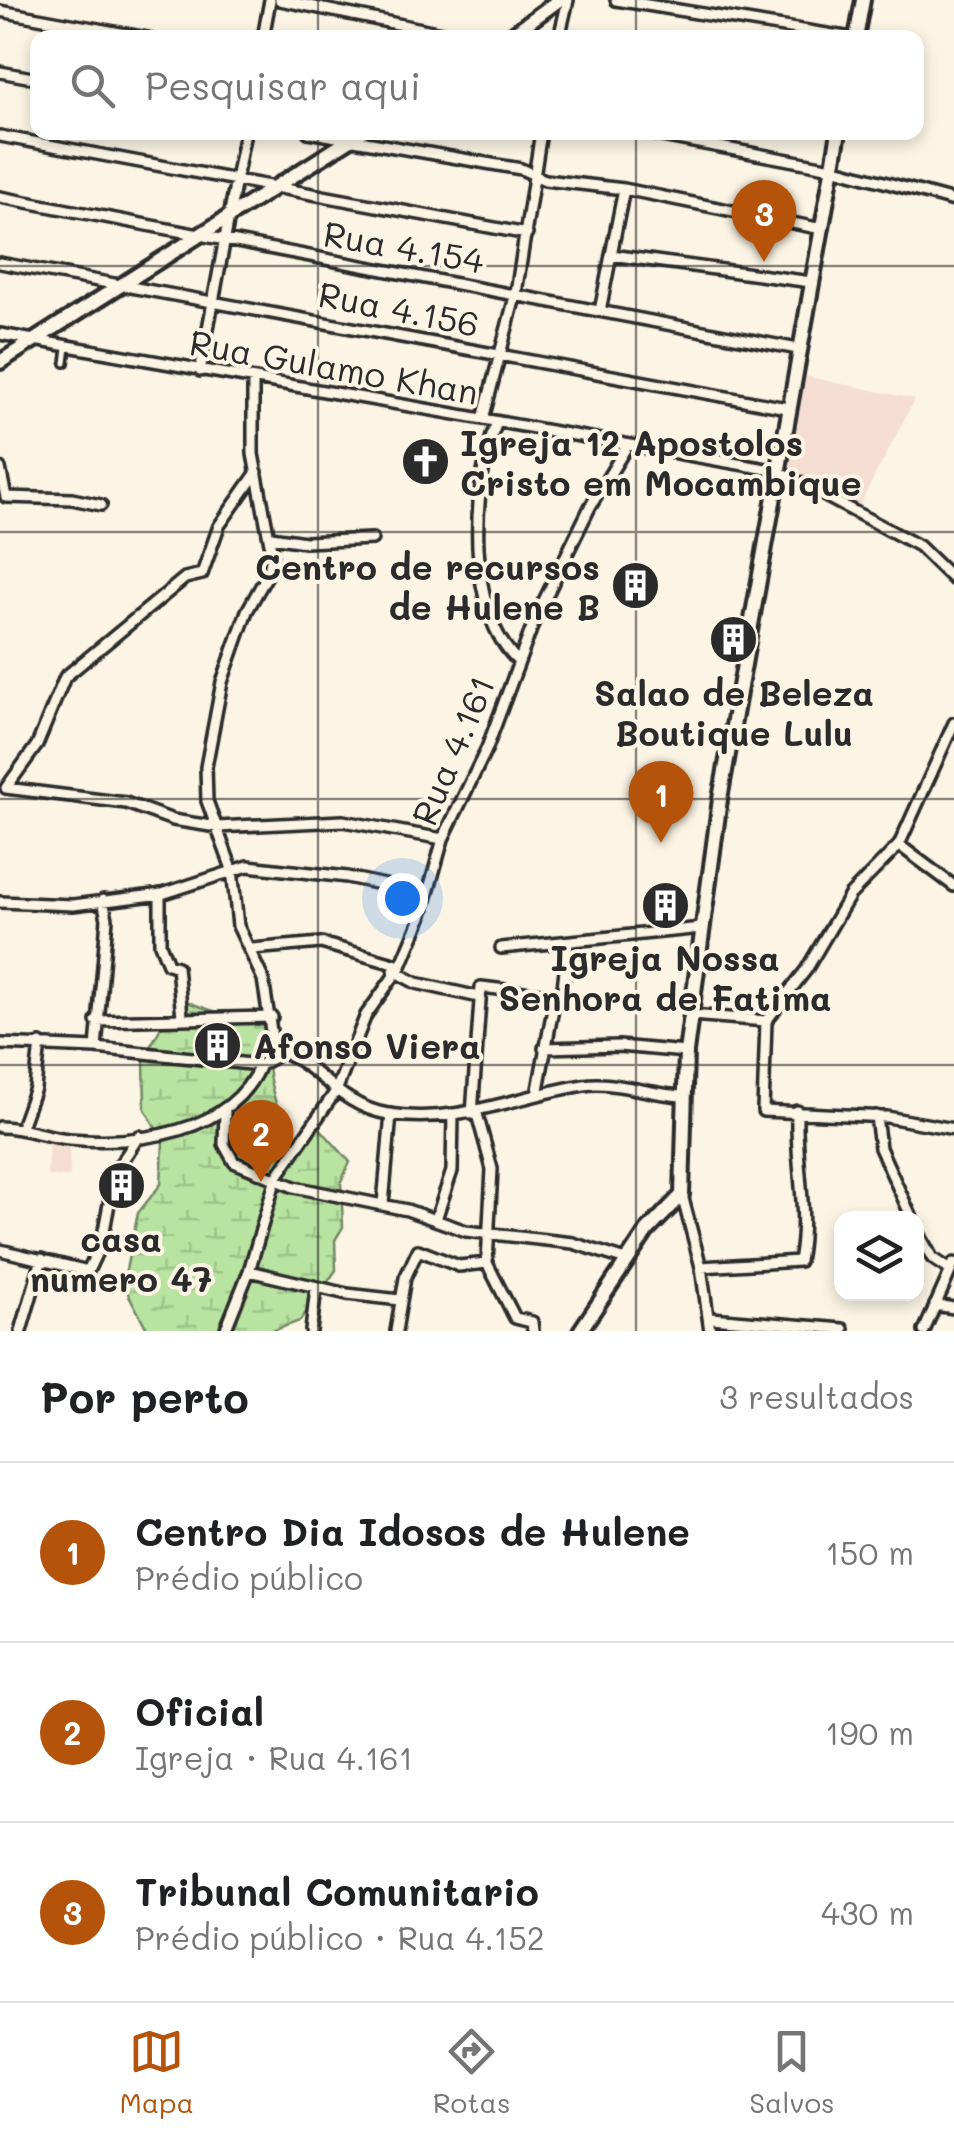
<!DOCTYPE html>
<html lang="pt">
<head>
<meta charset="utf-8">
<style>
  body { margin:0; font-family:Mali,sans-serif; background:#f6f6f6; color:#202124 }
  .controls { position:absolute; right:30px; bottom:30px; display:grid; overflow:hidden; border-radius:20px; box-shadow:0 5px 15px #0003 }
  .controls button { width:90px; height:90px; display:grid; place-items:center; padding:0; border:0; border-bottom:2px solid #e0e0e0; background:#fff; color:#202124; font:50px sans-serif }
  .you { position:absolute; left:402px; top:898px; width:35px; height:35px; margin:-25px; border:8px solid #fff; border-radius:50%; background:#1a73e8; box-shadow:0 0 0 15px #1a73e833 }
  .badge { display:grid; place-items:center; width:65px; height:65px; border-radius:50%; background:#b45309; color:#fff; font-size:32px; font-weight:700 }
  .pin { position:absolute; translate:-50% -82px; filter:drop-shadow(0 2px 5px #0008) }
  .pin::after { content:''; position:absolute; top:52px; width:35px; height:30px; background:inherit; clip-path:polygon(0 0,100% 0,50% 100%) }
  .list { margin:0; padding:0; list-style:none }
  h2 { display:flex; justify-content:space-between; align-items:center; height:130px; margin:0; padding:0 40px; font-size:42px }
  h2 small { font-size:32px; font-weight:400; color:#757577 }
  .list li { display:grid; grid-template-columns:65px 1fr auto; gap:30px; align-items:center; box-sizing:border-box; height:180px; padding:0 40px; border-top:2px solid #e0e0e0 }
  .list b { display:block; font-size:38px; white-space:nowrap }
  .list p { margin:0; font-size:32px; white-space:nowrap; color:#757577 }
  .list em { font-size:32px; font-style:normal; color:#757577 }
  .icon { flex:none; width:55px; height:55px; fill:none; stroke:currentColor; stroke-width:2; stroke-linecap:round; stroke-linejoin:round }
  .map { position:relative; flex:none; width:954px; height:1331px; overflow:hidden }
  .search { position:absolute; background:#fff; box-shadow:0 5px 15px #0003; left:30px; right:30px; top:30px; height:110px; display:flex; align-items:center; gap:25px; box-sizing:border-box; padding:0 35px; border-radius:20px; color:#757577; font-size:38px }
  .sheet { height:670px; background:#fff }
  nav { display:flex; justify-content:space-around; align-items:center; box-sizing:border-box; height:140px; border-top:2px solid #e0e0e0; background:#fff; font-size:28px; color:#757577 }
  nav a { display:grid; justify-items:center; gap:5px }
  nav .on { color:#b45309 }
  .map>svg:first-child { display:block }
</style>
</head>
<body>
<div class="map">
<svg width="954" height="1331" viewBox="0 0 954 1331">
  <defs>
    <pattern id="wetland-marsh" width="20" height="14" patternUnits="userSpaceOnUse" patternTransform="scale(2.5)"><rect width="20" height="14" fill="#b8e3a0"/><path d="M1 5h8M5 5V1M11 12h8M15 12V8" fill="none" stroke="#9ec38a"/></pattern>
  </defs>
  <rect width="100%" height="100%" fill="#fcf5e5"/>
  <filter id="ink" filterUnits="userSpaceOnUse"><feTurbulence type="fractalNoise" baseFrequency=".01" numOctaves="2"/><feDisplacementMap in="SourceGraphic" scale="20" xChannelSelector="R" yChannelSelector="G"/><feConvolveMatrix kernelMatrix="1 2 1 2 8 2 1 2 1" color-interpolation-filters="sRGB"/></filter>
  <g filter="url(#ink)">
    <path fill="#f5ded1" d="M800,375l115,24 -56,107 -74,-36z
      M49,1139l20,4 1,34 -23,-1z"/>
    <path fill="url(#wetland-marsh)" stroke="#728766" stroke-width="2.5" d="M187,1002l59,20 17,-2c3,43 8,94 36,127l17,-23 34,38 -9,20 2,45 -8,13 1,30 -36,51 -28,10h-124l-25,-47 15,-71 23,-29 2,-43 -18,-32 -1,-51 22,-40z"/>
    <g fill="none" stroke-linecap="round" stroke-linejoin="round">
      <defs>
        <path id="lane" d="M65,363l2,-16"/>
        <path id="street" d="M280,0l186,38
          M616,0l236,38
          M0,11l148,27
          M263,38l7,-38
          M559,38l9,-38
          M0,72l38,7
          M308,132l213,37 24,11 79,9 198,40
          M640,132l192,36 122,33
          M0,136l527,98
          M0,197l798,152
          M611,255l200,27
          M0,263l787,145
          M600,311l24,-122
          M0,334l778,137 141,75 35,34
          M200,371l45,-239
          M483,419l33,-126 25,-161
          M497,422c-26,62 -32,192 22,240
          M0,468l6,29 66,2 29,6
          M257,472l-38,54 -17,48 -17,4 -120,99 -28,68 -31,43 120,15 47,17 44,7 126,-6 100,18
          M271,537l34,5 67,-3
          M899,845l55,41
          M160,894v50l8,20 9,3 5,49
          M0,902l73,3 89,-11 86,-28 99,11 80,17
          M501,948l201,-20
          M252,949l69,-6 80,23
          M394,971l22,12 63,14
          M691,1015l75,6
          M96,1021l176,-4
          M766,1021l40,-51 44,-75 49,-50 55,-122
          M766,1021l-3,90 124,6 67,12
          M0,1044l96,4 164,17 15,-8 -12,-78 -25,-53 -6,-57 -25,-68 -1,-34 16,-85 25,-71 22,-39 3,-18 -19,-100v-73
          M96,1048l11,-129 -4,-19
          M544,1048l75,-2 67,6
          M276,1050c39,10 61,56 112,64 71,11 127,-18 196,-29 29,-5 68,10 99,11
          M537,1095l18,-97 8,-10 5,-45
          M225,1112l-1,32 10,18 60,25 113,23 59,21 107,12 53,17
          M472,1114l9,-127 76,9
          M477,1114l15,55 -5,94 28,55 17,4 1,9
          M876,1116l4,32 32,70
          M0,1127c24,0 45,10 69,12 67,6 162,-5 191,-74
          M21,1127l14,-39 5,-44
          M682,1195l19,72 9,64
          M383,1204l8,-90
          M436,1219l16,-48 1,-57
          M916,1228l16,30 18,12
          M0,1250l88,21 14,-30 13,-69 24,-36
          M701,1267l98,-6c10,-51 -4,-99 -2,-150
          M249,1271l98,23 53,6
          M935,1305l19,3
          M711,1318l132,11
          M21,1331l21,-72
          M225,1331l24,-60 27,-93 60,-87 30,-76 35,-49 20,-48 22,-79 44,-91 48,-129 55,-112 37,-61
          M311,1331l5,-43
          M396,1331l9,-53 13,-28 41,16 28,-3
          M924,1331l30,-68"/>
        <path id="secondary" d="M507,38l52,-38
          M856,38l7,-38
          M0,362l362,-230
          M580,1331l67,-100 35,-36 4,-143 34,-253 119,-667"/>
      </defs>
      <use href="#lane" stroke="#2b2b2b" stroke-width="12"/>
      <use href="#street" stroke="#2b2b2b" stroke-width="16"/>
      <use href="#secondary" stroke="#2b2b2b" stroke-width="20"/>
      <use href="#lane" stroke="#fcf5e5" stroke-width="5"/>
      <use href="#street" stroke="#fcf5e5" stroke-width="9"/>
      <use href="#secondary" stroke="#fcf5e5" stroke-width="12"/>
    </g>
  </g>
  <path fill="none" stroke="#2b2b2b" stroke-width="2.5" stroke-opacity="0.55" d="M318,0v38M636,0v38M318,132v1199M636,132v1199M0,266h954M0,532h954M0,799h954M0,1065h954"/>
  <defs>
    <symbol id="church-disc" viewBox="-11 -11 22 22"><circle r="9.5" fill="#2b2b2b" stroke="#fcf5e5"/><path d="M-1.2-6h2.4v3.5h3.3v2.4h-3.3V6h-2.4V-.1h-3.3v-2.4h3.3Z" fill="#fff"/></symbol>
    <symbol id="building-disc" viewBox="-11 -11 22 22"><circle r="9.5" fill="#2b2b2b" stroke="#fcf5e5"/><path d="M-4-6H4V6H1V3H-1V6H-4ZM-2.5-4.3h1.7v1.8h-1.7ZM.8-4.3h1.7v1.8H.8ZM-2.5-1h1.7V.8h-1.7ZM.8-1h1.7V.8H.8Z" fill="#fff"/></symbol>
  </defs>
  <g fill-rule="evenodd">
    <use href="#church-disc" x="398" y="434" width="55" height="55"/>
    <use href="#building-disc" x="608" y="558" width="55" height="55"/>
    <use href="#building-disc" x="706" y="612" width="55" height="55"/>
    <use href="#building-disc" x="638" y="878" width="55" height="55"/>
    <use href="#building-disc" x="190" y="1018" width="55" height="55"/>
    <use href="#building-disc" x="94" y="1158" width="55" height="55"/>
  </g>
  <g text-anchor="middle" dominant-baseline="central" stroke-width="8" stroke-linejoin="round" paint-order="stroke">
    <g font-size="35" fill="#2b2b2b" stroke="#fcf5e5">
      <text transform="translate(404 246) rotate(10)">Rua 4.154</text>
      <text transform="translate(399 308) rotate(11)">Rua 4.156</text>
      <text transform="translate(334 366) rotate(10)">Rua Gulamo Khan</text>
      <text transform="translate(452 750) rotate(-67)">Rua 4.161</text>
    </g>
    <g font-size="35" font-weight="bold" fill="#2b2b2b" stroke="#fcf5e5">
      <text x="460" y="442" text-anchor="start">Igreja 12 Apostolos<tspan x="460" dy="40">Cristo em Mocambique</tspan></text>
      <text x="600" y="566" text-anchor="end">Centro de recursos<tspan x="600" dy="40">de Hulene B</tspan></text>
      <text x="734" y="692">Salao de Beleza<tspan x="734" dy="40">Boutique Lulu</tspan></text>
      <text x="665" y="957">Igreja Nossa<tspan x="665" dy="40">Senhora de Fatima</tspan></text>
      <text x="253" y="1045" text-anchor="start">Afonso Viera</text>
      <text x="121" y="1238">casa<tspan x="121" dy="40">numero 47</tspan></text>
    </g>
  </g>
</svg>
<div class="controls">
<button><svg class="icon" aria-label="layers" viewBox="0 0 24 24"><path d="M12 4l9 5-9 5-9-5zM3 14l9 5 9-5"/></svg></button>
</div>
<div class="you"></div>
<div class="pin badge" style="left:661px;top:843px">1</div>
<div class="pin badge" style="left:261px;top:1182px">2</div>
<div class="pin badge" style="left:764px;top:262px">3</div>
<div class="search"><svg class="icon" aria-label="search" viewBox="0 0 24 24"><circle cx="10" cy="10" r="6"/><path d="M15 15l6 6"/></svg>Pesquisar aqui</div>
</div>
<section class="sheet">
<h2>Por perto<small>3 resultados</small></h2>
<ul class="list">
<li><span class="badge">1</span><div><b>Centro Dia Idosos de Hulene</b><p>Prédio público</p></div><em>150 m</em></li>
<li><span class="badge">2</span><div><b>Oficial</b><p>Igreja · Rua 4.161</p></div><em>190 m</em></li>
<li><span class="badge">3</span><div><b>Tribunal Comunitario</b><p>Prédio público · Rua 4.152</p></div><em>430 m</em></li>
</ul>
</section>
<nav>
<a class="on"><svg class="icon" aria-label="map" viewBox="0 0 24 24"><path d="M3 6l6-2 6 2 6-2v14l-6 2-6-2-6 2zM9 4v14M15 6v14"/></svg>Mapa</a>
<a><svg class="icon" aria-label="directions" viewBox="0 0 24 24"><path d="M12 3l9 9-9 9-9-9zM9 14v-3h6M13 9l2 2-2 2"/></svg>Rotas</a>
<a><svg class="icon" aria-label="saved" viewBox="0 0 24 24"><path d="M7 4h10v16l-5-4-5 4z"/></svg>Salvos</a>
</nav>
</body>
</html>
